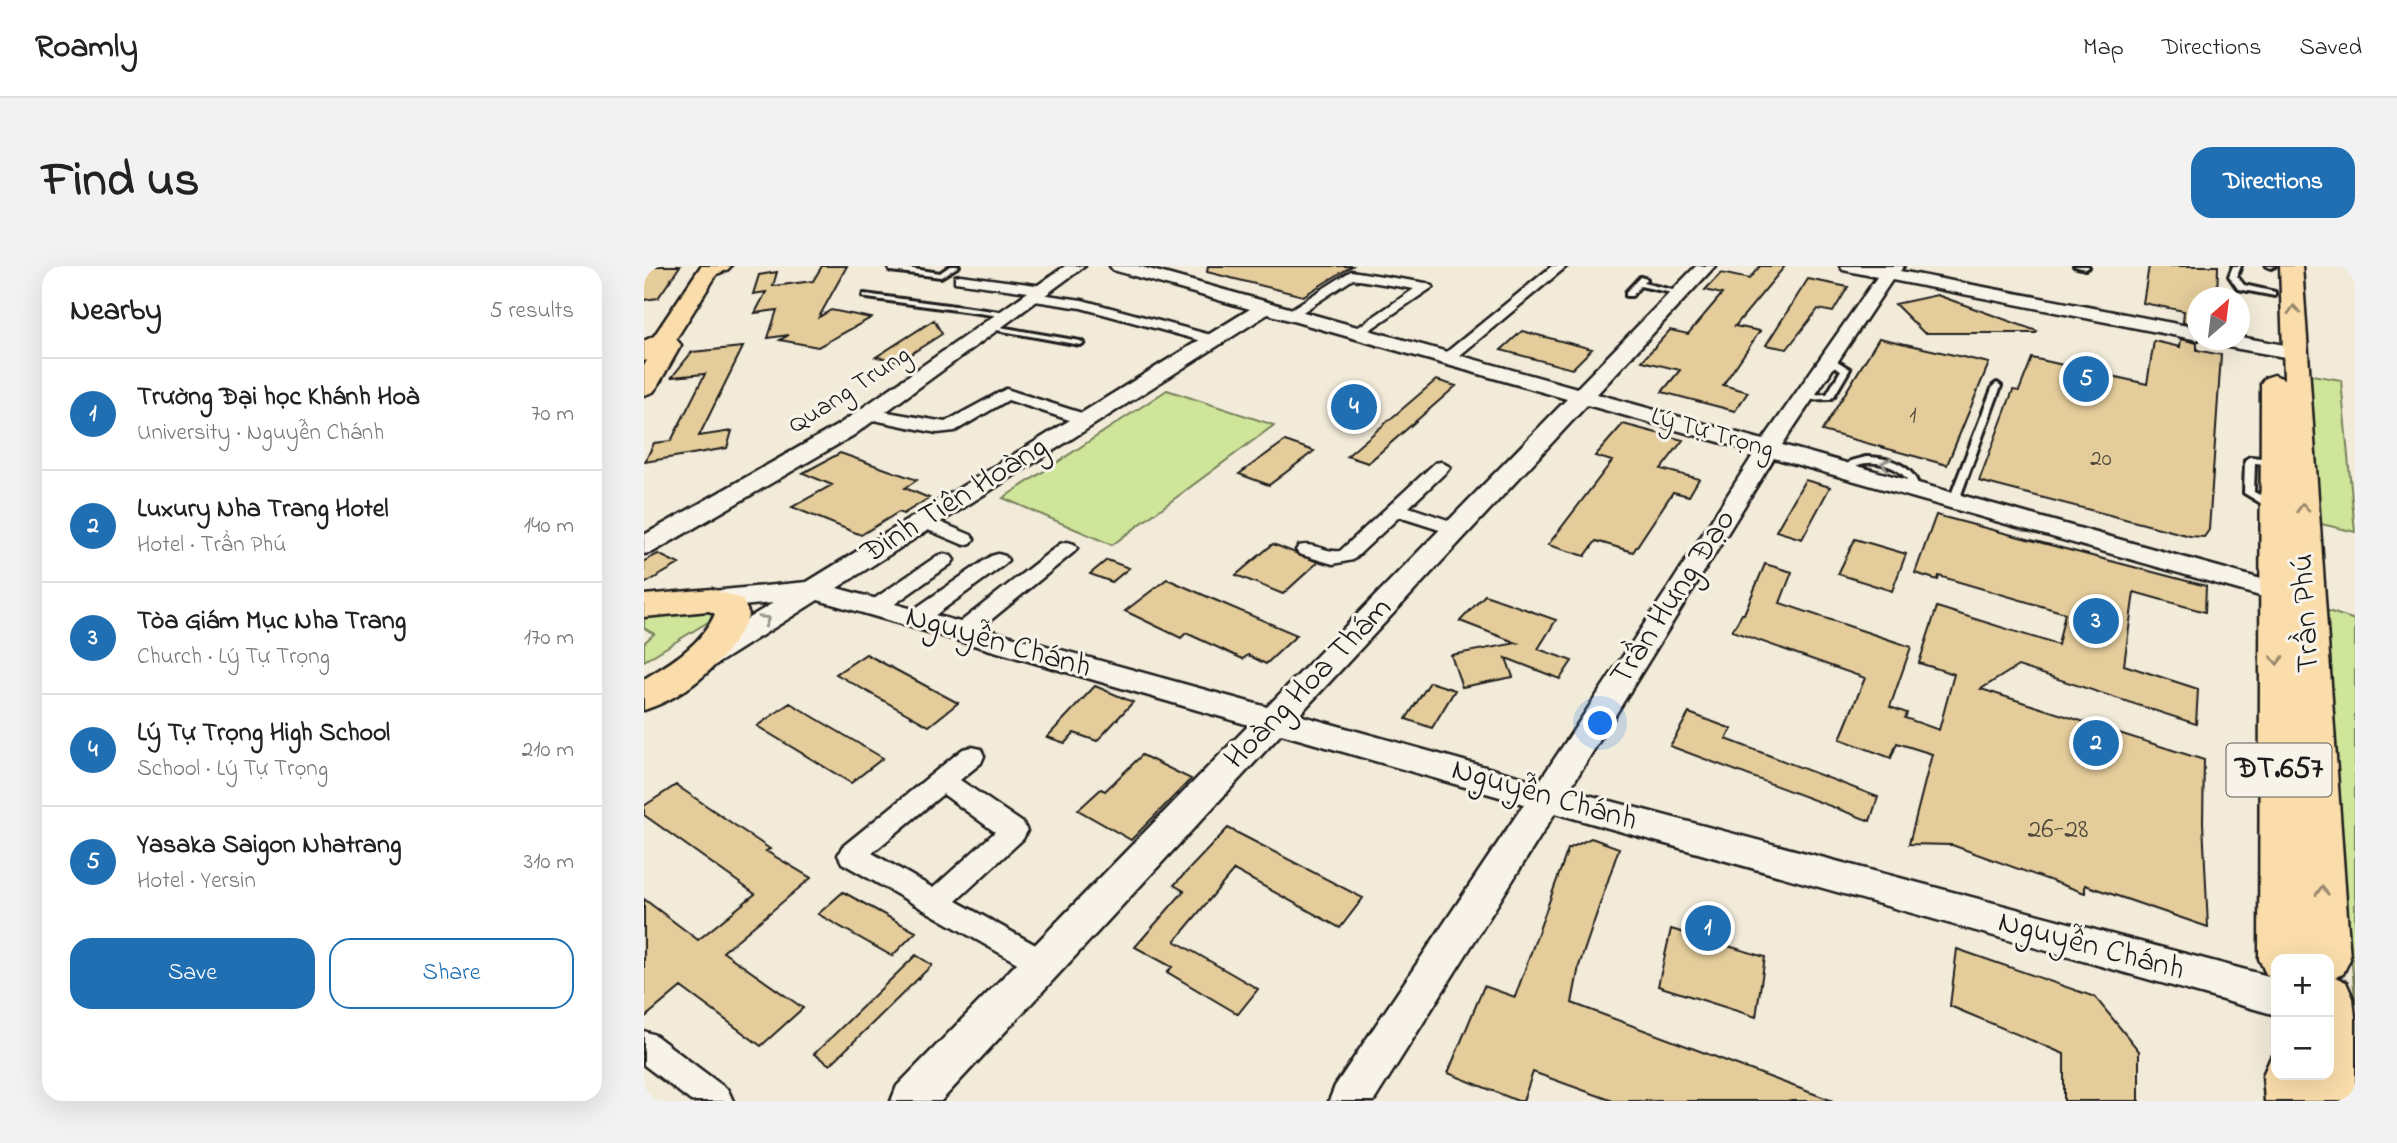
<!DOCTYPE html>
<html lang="en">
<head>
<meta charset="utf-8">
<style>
  body { margin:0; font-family:"Indie Flower",sans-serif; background:#f2f2f2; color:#222 }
  .controls { position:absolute; right:21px; bottom:21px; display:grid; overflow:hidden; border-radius:14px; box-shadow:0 7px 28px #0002 }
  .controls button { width:63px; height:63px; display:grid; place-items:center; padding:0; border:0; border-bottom:2px solid #e0e0e0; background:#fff; color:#222; font:35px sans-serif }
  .compass { position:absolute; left:1543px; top:21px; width:63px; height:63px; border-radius:50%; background:#fff; box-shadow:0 7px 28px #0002; rotate:28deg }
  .you { position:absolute; left:957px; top:458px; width:24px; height:24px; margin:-18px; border:5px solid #fff; border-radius:50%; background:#1a73e8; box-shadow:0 0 0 10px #1a73e833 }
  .badge { display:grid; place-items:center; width:46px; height:46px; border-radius:50%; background:#1f6fb2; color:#fff; font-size:23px; font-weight:700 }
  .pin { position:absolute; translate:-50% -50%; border:4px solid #fff; box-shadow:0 2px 7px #0006 }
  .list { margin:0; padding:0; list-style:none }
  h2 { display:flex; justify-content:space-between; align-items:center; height:91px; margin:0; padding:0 28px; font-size:30px }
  h2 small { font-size:23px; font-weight:400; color:#767676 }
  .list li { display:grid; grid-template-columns:46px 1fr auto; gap:21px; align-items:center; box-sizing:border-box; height:112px; padding:0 28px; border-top:2px solid #e0e0e0 }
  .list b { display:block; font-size:26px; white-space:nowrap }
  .list p { margin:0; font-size:23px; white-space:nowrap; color:#767676 }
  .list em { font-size:23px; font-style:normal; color:#767676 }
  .actions { display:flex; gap:14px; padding:21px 28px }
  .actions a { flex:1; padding:16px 0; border:2px solid #1f6fb2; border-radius:21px; text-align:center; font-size:24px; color:#1f6fb2 }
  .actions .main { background:#1f6fb2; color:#fff }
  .map { position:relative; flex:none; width:1711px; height:835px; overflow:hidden; border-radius:21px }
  header { display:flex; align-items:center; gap:42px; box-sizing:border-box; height:98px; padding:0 35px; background:#fff; border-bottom:2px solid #e0e0e0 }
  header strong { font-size:33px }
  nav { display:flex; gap:38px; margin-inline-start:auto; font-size:24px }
  .intro { display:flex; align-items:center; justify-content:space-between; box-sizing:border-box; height:168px; padding:0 42px }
  h1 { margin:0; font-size:49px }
  .button { padding:18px 32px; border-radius:21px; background:#1f6fb2; color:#fff; font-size:24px; font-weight:700 }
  main { display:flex; gap:42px; padding:0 42px }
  aside { flex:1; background:#fff; border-radius:21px; box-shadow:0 7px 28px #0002 }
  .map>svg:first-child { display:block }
</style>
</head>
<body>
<header>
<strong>Roamly</strong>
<nav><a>Map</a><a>Directions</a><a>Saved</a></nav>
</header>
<div class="intro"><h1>Find us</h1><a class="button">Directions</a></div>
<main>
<aside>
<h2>Nearby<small>5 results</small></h2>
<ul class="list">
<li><span class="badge">1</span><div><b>Trường Đại học Khánh Hoà</b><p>University · Nguyễn Chánh</p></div><em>70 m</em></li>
<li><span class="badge">2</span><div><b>Luxury Nha Trang Hotel</b><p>Hotel · Trần Phú</p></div><em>140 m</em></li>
<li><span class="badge">3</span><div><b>Tòa Giám Mục Nha Trang</b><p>Church · Lý Tự Trọng</p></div><em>170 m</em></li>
<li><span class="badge">4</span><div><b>Lý Tự Trọng High School</b><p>School · Lý Tự Trọng</p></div><em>210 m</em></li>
<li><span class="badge">5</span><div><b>Yasaka Saigon Nhatrang</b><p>Hotel · Yersin</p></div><em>310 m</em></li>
</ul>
<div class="actions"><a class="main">Save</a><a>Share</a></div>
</aside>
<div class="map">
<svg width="1711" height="835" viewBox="0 0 1711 835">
  <rect width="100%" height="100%" fill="#f3ebd9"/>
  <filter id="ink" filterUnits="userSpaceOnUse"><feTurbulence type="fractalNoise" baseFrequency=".0143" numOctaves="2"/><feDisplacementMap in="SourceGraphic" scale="14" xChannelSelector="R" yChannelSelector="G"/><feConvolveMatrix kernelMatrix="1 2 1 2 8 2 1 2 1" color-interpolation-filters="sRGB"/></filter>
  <g filter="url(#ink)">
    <path fill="#cfe59a" stroke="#76805b" stroke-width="2" d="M1662,108l35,6 14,152 -38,-9z
      M523,124l107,35 -162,120 -109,-47z
      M68,341l1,8 -5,7 -64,39v-18l10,-9 -10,-6v-17z
      M1678,343l33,11v380z"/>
    <path fill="#e5cd9b" stroke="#1c1c1c" stroke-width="2" d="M0,0h36l-22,32 -14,2z
      M178,0h25l-28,51 12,-7 40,8 -53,29 -38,-7 9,-5 -21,3 9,-28 -22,3 11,-21 -13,2 6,-19 18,-3 -4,14 40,-5z
      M564,0h144l-49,30 -96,-24z
      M1116,0h25l-50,60 25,5 -37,54 25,7 -13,19 -73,-19 18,-22 -38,-9 28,-31 18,4 34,-40 -17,-4 16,-17 28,6z
      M1505,0h69l-1,32h-20v27l-14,-3 1,-11 -41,-8z
      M1164,13l40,8 -15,25 -15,-3 -31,40 -21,-4z
      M1293,29l100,36 -1,2h-112l-29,-29z
      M290,54l8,14 -42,27 -24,-4z
      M878,65l70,18 -20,20 -71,-19z
      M1235,72l110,25 -42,102 -125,-34z
      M1537,73l16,4v7l24,5 -12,175 -5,7 -14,-1 -211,-55 34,-91 6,1 13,-33 115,26 7,-43 26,6z
      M99,81l-44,89 33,-5 -5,17 -82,14 9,-19 17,-2 34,-67 -33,3 20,-25z
      M792,114l20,6 -88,77 -21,-7z
      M979,158l60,16 -22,29 38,10 -10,17 -16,-4 -40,60 -37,-11 -11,15 -37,-11 64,-84 -17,-5z
      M641,175l29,10 -45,34 -30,-11z
      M196,187l77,27 -12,8 24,10 -26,16 -4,-2 -38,23 -69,-28 40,-22 -29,-12z
      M1161,214l25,7 -28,52 -26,-8z
      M1292,249l270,71 -1,26 -71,-20 -10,73 74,24 -2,35 -178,-58 -37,23 223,71 -1,62 5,105 -123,-42v8l-133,-48 -43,-1 23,-90 -35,-11 -6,15 -51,-19 25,-61 -133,-47 10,-17h2l21,-50 27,8 -12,31 131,44 -21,60 17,6 -2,5 34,12 15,-56 -35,-11 18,-56 121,38 7,-32 -126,-37 -1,4 -23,-7z
      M1211,273l51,15 -14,37 -54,-17z
      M629,278l45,18 -35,32 -47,-19z
      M14,288l21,10 -35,20v-23z
      M463,294l22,8 -17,14 -22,-8z
      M523,313l48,21 82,35 -31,29 -18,-9 -5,4 -57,-26 -5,5 -56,-27z
      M841,329l71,25 -18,29 34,12 -12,18 -54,-21 7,19 -51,10 -11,-32 66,-12 -57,-22z
      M222,388l92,49 -29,23 -93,-52z
      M786,416l25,8 -23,38 -26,-9z
      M451,420l38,16 -36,39 -23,-8 -9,10 -18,-6z
      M146,437l93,55 -32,25 -94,-57z
      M1045,447l43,16 -6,10 152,58 -8,24 -200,-75z
      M498,489l49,24 -60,61 -53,-30 23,-21 4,2z
      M32,519l94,64 -4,2 45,27 -88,74 80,56 -42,38 -80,-59 -37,31v-119l54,41 57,-46 -111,-79v-9z
      M584,562l135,70 -23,30 -106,-58 -59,71 83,48 -20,25 -71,-42 5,-5 -37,-20 49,-56 -10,-6z
      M947,572l28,10 -40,118 -7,37 261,98h-220l-80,-29 -10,29h-5l-70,-28 36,-87 31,11 53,-148z
      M199,626l73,40 -24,24 -74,-42z
      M1027,663l94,28 -9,60 -98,-31z
      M1313,683l138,48 44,54v50h-75v-47l-114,-48z
      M272,689l16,10 -102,100 -16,-11z"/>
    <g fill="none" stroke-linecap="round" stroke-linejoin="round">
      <defs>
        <path id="service" d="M249,0l47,7 10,-7h9l-18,11 -51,-6 -1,-2z
          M1430,0h14l1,1 -4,2z
          M1589,0h8l-4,10 7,9 31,7v4l-37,-7 -9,-13z
          M1622,0h9l-4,2z
          M996,11l7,2 -4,4 42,10 -4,2 -41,-9 -8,10h-6v-4z
          M220,28l144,19 4,2 -4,2 -141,-19 -4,-2z
          M344,59l92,16 4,2 -4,2 -89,-16h-3z
          M1182,92h6l18,11 -16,27 -4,3 -30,1 -1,-2 4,-3 24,-1 14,-24 -15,-8z
          M1353,117l4,3 -42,114 -5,3 -4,-1 -1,-2 44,-114z
          M1222,191c24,0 48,8 54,33l-5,3 -3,-1c-3,-5 -3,-11 -7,-15 -10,-12 -32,-18 -47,-12 -5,2 -9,7 -14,9l-5,-3 12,-10z
          M1606,191l24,2 5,3 -5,3 -19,-2 -1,29 23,12v4h-8l-25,-15 1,-33z"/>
        <path id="minor" d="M908,0h15l-114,95h-10l-3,-3 3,-3z
          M707,5l75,12 7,4 -74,50 -5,-1 -2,-3 2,-3 60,-41 -61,-10 -58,38 -5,1 -7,-4z
          M316,9l83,11 7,4 -7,4 -88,-12v-6z
          M389,27l49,7 136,37 2,3 -7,4 -132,-36 -53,-8v-6z
          M362,123l85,27 2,4 -8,5 -77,-25 -53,31 -18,2 -73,-15 -2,-4 8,-5 75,13z
          M797,196l9,5 -3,4 -38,36 54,18 3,4 -3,4h-14l-50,-16 -46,43 -20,4 -34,-10 -3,-4 3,-4c14,-4 27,7 41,5l95,-88z
          M279,249l48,20 3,4 -3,4 -7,2 -48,-20 -3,-4z
          M423,276l7,2 3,4 -3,4 -104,85 -8,2 -8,-2 -3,-5 3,-5 106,-83z
          M300,288l7,2 3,4 -3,4 -69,49h-14l-4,-5 4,-5 69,-47z
          M354,288l7,2 3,4 -3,4 -82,60h-16l-3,-5 3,-5 84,-58z
          M328,481l9,2 3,7 -3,7 -21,17 63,43 4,8 -4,8 -67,62 96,53 5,10 -5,10 -10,3 -200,-114 -4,-8 4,-8 121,-98zM299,528l52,38 -62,56 -61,-35z
          M0,765l11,4 73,55 5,11h-42l-47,-36z"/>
        <path id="tertiary" d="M421,0h20l-231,169 -201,117 -9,2v-19l194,-110z
          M466,0h28l439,122 119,-122h19l-118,128 166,46 114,-163 -34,-7 -3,-4h64l-4,5 298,57v12l-306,-60 -110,165 526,147 4,6 -4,6 -10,3 -10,-3 -514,-146 -205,332 707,188v37l-721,-202 -181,288h-45l6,-15 189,-282 -243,-70 -340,367h-50l6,-15 352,-361 -431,-125 -106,67 -10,3 -10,-3 -5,-7 5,-7 81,-50 -61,6 -10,-3 -4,-6 4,-6 10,-3 95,-9 443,-273 -137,-39zM624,48l299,85 -300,308 -430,-119zM943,139l168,47 -86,135 -130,195 -240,-67z
          M1596,71l56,10 7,2 3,4 -3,4 -7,2 -74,-13 -10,-6h28z"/>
        <path id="primary" d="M57,0h30l-4,4 -10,4 -41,65 5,6 -24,42 -4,5 -9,3v-29l3,-6 -3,1v-20l10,-5z
          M1636,0h22l48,693 -7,15 -8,3 11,5 7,16 2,20v83h-90l-2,-26 8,-18 5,-2v20h53v-116h-53v19l-10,-4 -7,-15 2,-576 4,-5 9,-3 10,4z
          M68,323l30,10 7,15c-18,44 -60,82 -105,96v-31c28,-17 57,-34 71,-65l-6,-3 -65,6v-22z"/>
      </defs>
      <use href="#service" stroke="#1c1c1c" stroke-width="6"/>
      <use href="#minor" stroke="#1c1c1c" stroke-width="5"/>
      <use href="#tertiary" stroke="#1c1c1c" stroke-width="5"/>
      <use href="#primary" stroke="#1c1c1c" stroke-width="5"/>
      <use href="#service" fill="#f7f3e8" fill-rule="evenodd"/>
      <use href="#minor" fill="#f7f3e8" fill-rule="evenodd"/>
      <use href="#tertiary" fill="#f7f3e8" fill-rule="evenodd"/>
      <use href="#primary" fill="#faddab" fill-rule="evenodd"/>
    </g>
    <defs><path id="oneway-chevron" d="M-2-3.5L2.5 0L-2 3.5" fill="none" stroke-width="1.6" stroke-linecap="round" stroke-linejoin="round" transform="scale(1.75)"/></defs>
    <g stroke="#96866b">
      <use href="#oneway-chevron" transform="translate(1650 44) rotate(-93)"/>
      <use href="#oneway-chevron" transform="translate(1659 242) rotate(-92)"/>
      <use href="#oneway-chevron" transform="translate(1633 394) rotate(89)"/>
      <use href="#oneway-chevron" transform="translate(1678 625) rotate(-93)"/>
    </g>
    <g stroke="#94928c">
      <use href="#oneway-chevron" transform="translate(1242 198) rotate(-166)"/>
      <use href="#oneway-chevron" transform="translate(121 354) rotate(-32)"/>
    </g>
  </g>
  <g text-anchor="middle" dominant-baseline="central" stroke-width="6" stroke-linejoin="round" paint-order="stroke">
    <g font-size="23" fill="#4e483c">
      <text x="1269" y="150">1</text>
      <text x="1457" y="193">20</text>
    </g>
    <g font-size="26" fill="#1c1c1c" stroke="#f7f3e8">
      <text transform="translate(206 125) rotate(-33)">Quang Trung</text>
      <text transform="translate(1068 168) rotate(16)">Lý Tự Trọng</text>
    </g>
    <g font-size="28" fill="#4e483c">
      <text x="1414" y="564">26-28</text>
    </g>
    <rect fill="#f7f3e8" stroke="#5e5c59" stroke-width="2" x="1582.5" y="477.5" width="105" height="53" rx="5"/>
    <g font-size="30" font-weight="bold" fill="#1c1c1c">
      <text x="1635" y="504">ĐT.657</text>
    </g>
    <g font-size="32" fill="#1c1c1c" stroke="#f7f3e8">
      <text transform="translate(311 235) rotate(-32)">Đinh Tiên Hoàng</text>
      <text transform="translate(1030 332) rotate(-57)">Trần Hưng Đạo</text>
      <text transform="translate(1663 347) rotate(-93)">Trần Phú</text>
      <text transform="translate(354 377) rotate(16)">Nguyễn Chánh</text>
      <text transform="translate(665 418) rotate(-46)">Hoàng Hoa Thám</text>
      <text transform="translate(900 530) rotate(16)">Nguyễn Chánh</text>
      <text transform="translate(1447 681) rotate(15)">Nguyễn Chánh</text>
    </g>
  </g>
</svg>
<div class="controls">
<button>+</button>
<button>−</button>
</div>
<svg class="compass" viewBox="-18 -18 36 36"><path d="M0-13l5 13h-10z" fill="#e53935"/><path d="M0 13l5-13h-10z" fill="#767676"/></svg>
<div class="you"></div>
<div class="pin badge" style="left:1064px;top:662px">1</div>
<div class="pin badge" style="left:1452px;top:477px">2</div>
<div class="pin badge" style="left:1452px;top:355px">3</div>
<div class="pin badge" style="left:710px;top:141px">4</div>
<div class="pin badge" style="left:1442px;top:113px">5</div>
</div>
</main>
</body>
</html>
